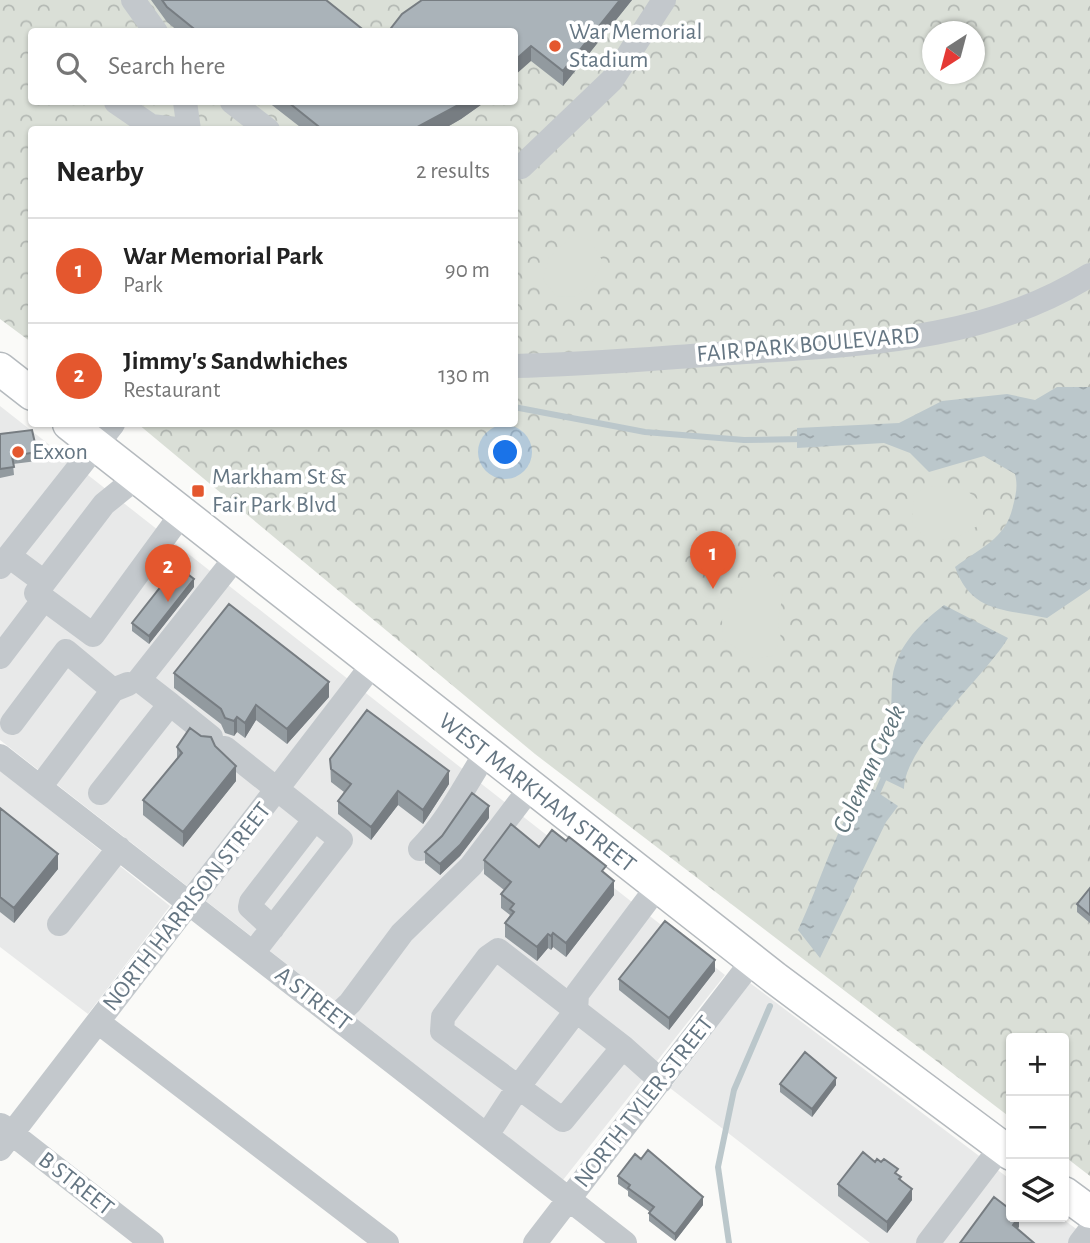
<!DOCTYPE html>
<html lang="en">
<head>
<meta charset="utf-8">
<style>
  body { margin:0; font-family:"Alegreya Sans",sans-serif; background:#f2f2f2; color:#222 }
  .controls { position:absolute; right:21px; bottom:21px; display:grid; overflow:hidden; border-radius:7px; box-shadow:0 2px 5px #0004 }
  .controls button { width:63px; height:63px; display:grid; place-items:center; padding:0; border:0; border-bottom:2px solid #e0e0e0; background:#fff; color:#222; font:35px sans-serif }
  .compass { position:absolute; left:922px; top:21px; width:63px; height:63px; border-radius:50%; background:#fff; box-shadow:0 2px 5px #0004; rotate:216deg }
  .you { position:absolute; left:506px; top:453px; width:24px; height:24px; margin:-18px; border:5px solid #fff; border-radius:50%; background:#1a73e8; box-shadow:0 0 0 10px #1a73e833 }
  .badge { display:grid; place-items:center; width:46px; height:46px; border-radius:50%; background:#e4572e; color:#fff; font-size:23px; font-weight:700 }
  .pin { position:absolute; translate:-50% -58px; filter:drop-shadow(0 2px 4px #0008) }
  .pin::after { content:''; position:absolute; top:37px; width:24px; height:21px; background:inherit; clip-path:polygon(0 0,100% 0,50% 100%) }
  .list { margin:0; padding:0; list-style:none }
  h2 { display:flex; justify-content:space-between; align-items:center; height:91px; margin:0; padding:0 28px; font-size:30px }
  h2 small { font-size:23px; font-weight:400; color:#767676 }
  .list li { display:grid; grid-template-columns:46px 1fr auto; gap:21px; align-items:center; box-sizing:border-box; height:105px; padding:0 28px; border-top:2px solid #e0e0e0 }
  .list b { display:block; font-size:26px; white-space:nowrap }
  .list p { margin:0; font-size:23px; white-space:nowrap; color:#767676 }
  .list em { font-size:23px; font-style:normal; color:#767676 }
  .icon { flex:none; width:38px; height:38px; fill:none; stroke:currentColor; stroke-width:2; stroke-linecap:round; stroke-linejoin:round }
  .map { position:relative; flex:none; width:1090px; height:1243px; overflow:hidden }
  .search { position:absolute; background:#fff; box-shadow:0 2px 5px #0004; left:28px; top:28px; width:490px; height:77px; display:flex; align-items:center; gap:18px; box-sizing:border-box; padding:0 24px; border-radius:7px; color:#767676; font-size:26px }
  .panel { position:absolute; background:#fff; box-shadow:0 2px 5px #0004; left:28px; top:126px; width:490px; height:301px; border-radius:7px }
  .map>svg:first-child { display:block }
</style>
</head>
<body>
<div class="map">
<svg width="1090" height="1243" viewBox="0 0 1090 1243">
  <defs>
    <pattern id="forest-crowns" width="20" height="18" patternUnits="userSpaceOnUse" patternTransform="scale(1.75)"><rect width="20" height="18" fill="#dadfd7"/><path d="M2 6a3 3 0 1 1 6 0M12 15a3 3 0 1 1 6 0" fill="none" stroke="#b4b9b4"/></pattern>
    <pattern id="water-ripples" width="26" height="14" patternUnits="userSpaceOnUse" patternTransform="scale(1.75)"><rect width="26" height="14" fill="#bbc7cb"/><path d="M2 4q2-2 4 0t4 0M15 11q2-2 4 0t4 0" fill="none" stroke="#9ca6aa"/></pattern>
  </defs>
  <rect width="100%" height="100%" fill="#fafaf8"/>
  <path fill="#e8e9e9" d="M0,406l725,569 -162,205 -563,-440z
    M0,770l170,136 -82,108 -88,-67z
    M750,983l261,197v37h49l30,22v4h-220l-200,-155z"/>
  <path fill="url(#forest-crowns)" fill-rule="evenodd" d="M0,0h1090v1176l-26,-20v-118h-53v80l-476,-364 -397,-330h376v-294h-482l-1,212 -31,-23zM32,32h482v70h-482zM932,32h42v42h-42z"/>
  <path fill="#dadfd7" d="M573,235l18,6 12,21 -12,22 -16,13 -19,-1 -13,-16 6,-23z
    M952,486c19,5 35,15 30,37 -23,15 -52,29 -70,0l2,-29 14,-7z
    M772,574l11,18 -5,30 3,17 -9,17 -17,3 -32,-19 -1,-20 26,-42z"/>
  <path fill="url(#water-ripples)" d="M1057,387h33v202l-43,29c-42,-9 -76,-5 -92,-51 26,-20 51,-28 58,-61 3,-12 5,-20 2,-32l-31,-18 -55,16 -19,-19 -26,-10 -87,5v-20l102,-5 43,-22 65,-7 28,6z
    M944,605l64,33c-24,40 -104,108 -104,151l-33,-16c4,-13 12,-23 16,-35 5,-18 4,-36 5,-54 1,-34 27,-60 52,-79z
    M865,784l33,22 -12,16 -66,136 -22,-28c23,-48 37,-102 67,-146z"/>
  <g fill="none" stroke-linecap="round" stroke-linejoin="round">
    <path stroke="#bbc7cb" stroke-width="6" d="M514,407l131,25 99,8 60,-1
      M875,798l11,-25
      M729,1243l-11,-76 16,-77 36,-84"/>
    <defs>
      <path id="major" d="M0,369l32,25
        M69,424l706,554 236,176
        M1064,1193l26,19"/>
    </defs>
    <use href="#major" stroke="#b5babe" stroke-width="35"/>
    <path stroke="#c3c8cc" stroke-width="24" d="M133,0l23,32
      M116,102l35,24 34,4
      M185,102l4,28
      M232,102l36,28
      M514,168l7,-1 91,-87 52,-80
      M514,366c73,-1 145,-8 218,-13 123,-9 250,-10 358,-78
      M136,478l-32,26 -68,89 57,42 90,-123
      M9,556l35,26
      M0,567l113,-143
      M0,657l44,-58
      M170,704l41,33
      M12,723l54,-72 47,39
      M225,748l116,92 -88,113
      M0,756l625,487
      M40,787l73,-97 15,-6
      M100,793l70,-89 -31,-24 98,-124
      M420,849c29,-29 44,-63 66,-96
      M59,924l60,-76
      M273,928l-23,-21 1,-5 64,-83
      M335,1017l15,-14 52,-70 69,-67 60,-79
      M98,1022l289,221
      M623,1047l-60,73 -121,-89 1,-14 45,-60 10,-7 125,97 38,34
      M1,1125l151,118
      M487,1135l32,-49 57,-75 1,-17 81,-108
      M0,1149l373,-485
      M535,1243l218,-283
      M928,1243l73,-96
      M1080,1243l10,-13"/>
    <use href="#major" stroke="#fff" stroke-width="32"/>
  </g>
  <path fill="#929a9f" d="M151,0h175l40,32h-187l-12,-10z
    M422,0h210l-69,86 -32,-25z
    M268,102h217l-24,17 -19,11h-138z
    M0,434l37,18v9l-24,3 1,11 -14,3z
    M194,587l-45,57 -17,-13v-8z
    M174,673l155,24 -42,47 -31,-24 -11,18 -8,-6 -3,4 -9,-3 -4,-9 -47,-36z
    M215,746l21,35 -53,66 -40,-32v-15l34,-40v-13z
    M330,759l119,25 -26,40 -25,-19 -27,35 -33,-26v-13l6,-9 -13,-10z
    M0,808l58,61 -44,54 -14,-11z
    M489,818l-29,38 -20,19 -15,-12v-11z
    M539,847l67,28 8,20 -48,62 -13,-10 -2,3 -3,-2 -11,13 -32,-24v-14l5,-8 -9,-7v-14l3,-4 -20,-16v-14z
    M1090,888v35l-13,-11v-8z
    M715,971l-46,59 -50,-40v-11z
    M780,1084l56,1 -24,32 -32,-25z
    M898,1175l14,25 -25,33 -49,-37v-12z
    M618,1176l85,29 -28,36 -26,-20v-8l1,-1 -22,-16v-5l-10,-7z"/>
  <path fill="#777d82" d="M620,0h12l-69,86v-15z
    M531,46v15l-17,15v-15z
    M464,102h21l-24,17 -19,11h-30z
    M194,579v8l-45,57v-8z
    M329,682v15l-42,47v-15z
    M256,705v15l-11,18v-15z
    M237,717v15l-3,4v-15z
    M236,766v15l-53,66v-15z
    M449,771v13l-26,40v-14z
    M398,791v14l-27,35v-13z
    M489,806v12l-29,38 -20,19v-11z
    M58,854v15l-44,54v-15z
    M614,881v14l-48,62v-14z
    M553,933v14l-2,3v-14z
    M548,934v14l-11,13v-14z
    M715,960v11l-46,59v-12z
    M836,1078v7l-24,32v-8z
    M912,1189v11l-25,33v-11z
    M703,1197v8l-28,36v-7z
    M1019,1217v10l-6,9v-11z"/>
  <path fill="#aab3b9" stroke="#777d82" stroke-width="2" d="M162,0h164l40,32h-168l-31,-25z
    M422,0h198l-57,71 -32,-25 -17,15v-29h-126l14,-18z
    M288,102h176l-52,28h-89z
    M32,430l5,22 -25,4 2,11 -14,2v-35z
    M177,566l17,13 -45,57 -17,-13z
    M229,604l100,78 -42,47 -31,-24 -11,18 -8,-6 -3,4 -9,-3 -4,-9 -47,-36z
    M367,710l82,61 -26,39 -25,-19 -27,36 -33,-26 13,-17 -20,-15 -1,-10z
    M190,728l11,8 10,1 4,9 21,20 -53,66 -40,-32 39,-47 -5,-6z
    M472,793l17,13 -29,39 -20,19 -15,-12 17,-16z
    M0,808l58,46 -44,54 -14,-11z
    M511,824l28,23 13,-17 14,11 3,-4 37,29 -4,5 12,10 -48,62 -13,-10 -2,3 -3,-2 -11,13 -32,-24 9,-11 -4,-3 4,-5 -13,-10 10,-12 -27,-22z
    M1090,888v27l-13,-11z
    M665,921l50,39 -46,58 -50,-39z
    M805,1052l31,26 -24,31 -32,-25z
    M648,1150l55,47 -28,37 -26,-21 5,-6 -26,-19 2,-3 -12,-9 17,-22 6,5z
    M863,1152l12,10 2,-3 4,3 3,-3 14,10 -3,4 6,4 -2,2 13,10 -25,33 -49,-38z
    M994,1197l17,13v7h8l-6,8 21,18h-74z"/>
  <g fill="#e4572e" stroke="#fff" stroke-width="2.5">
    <circle cx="555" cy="46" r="7"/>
    <circle cx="18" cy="452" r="7"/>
    <rect x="191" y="484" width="14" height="14" rx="3.5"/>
  </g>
  <g text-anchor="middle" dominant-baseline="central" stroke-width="7" stroke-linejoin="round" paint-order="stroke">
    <g font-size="24" fill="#657683" stroke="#fff" text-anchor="start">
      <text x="569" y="32">War Memorial<tspan x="569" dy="28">Stadium</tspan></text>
      <text x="32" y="452">Exxon</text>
      <text x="212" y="477">Markham St &amp;<tspan x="212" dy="28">Fair Park Blvd</tspan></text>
    </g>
    <g font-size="24" fill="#657683" stroke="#fff">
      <text transform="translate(808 345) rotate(-5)">FAIR PARK BOULEVARD</text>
      <text transform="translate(537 793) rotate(38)">WEST MARKHAM STREET</text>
      <text transform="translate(187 907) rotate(-52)">NORTH HARRISON STREET</text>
      <text transform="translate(313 999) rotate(38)">A STREET</text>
      <text transform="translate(644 1102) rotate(-52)">NORTH TYLER STREET</text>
      <text transform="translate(76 1184) rotate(38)">B STREET</text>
    </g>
    <g font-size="26" font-style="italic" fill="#60757c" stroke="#fff">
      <text transform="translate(869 769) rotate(-65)">Coleman Creek</text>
    </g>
  </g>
</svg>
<div class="controls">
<button>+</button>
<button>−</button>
<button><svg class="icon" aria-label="layers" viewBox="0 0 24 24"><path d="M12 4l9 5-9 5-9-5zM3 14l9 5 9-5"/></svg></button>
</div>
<svg class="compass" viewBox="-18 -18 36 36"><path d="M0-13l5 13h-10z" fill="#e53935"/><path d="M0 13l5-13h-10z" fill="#767676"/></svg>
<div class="you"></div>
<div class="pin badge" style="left:713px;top:589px">1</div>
<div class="pin badge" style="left:168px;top:602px">2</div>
<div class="search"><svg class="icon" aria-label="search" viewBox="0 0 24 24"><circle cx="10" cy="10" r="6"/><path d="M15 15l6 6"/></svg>Search here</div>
<section class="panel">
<h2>Nearby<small>2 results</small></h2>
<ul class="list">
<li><span class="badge">1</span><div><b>War Memorial Park</b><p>Park</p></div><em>90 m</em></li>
<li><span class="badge">2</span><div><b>Jimmy's Sandwhiches</b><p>Restaurant</p></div><em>130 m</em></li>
</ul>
</section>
</div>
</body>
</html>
